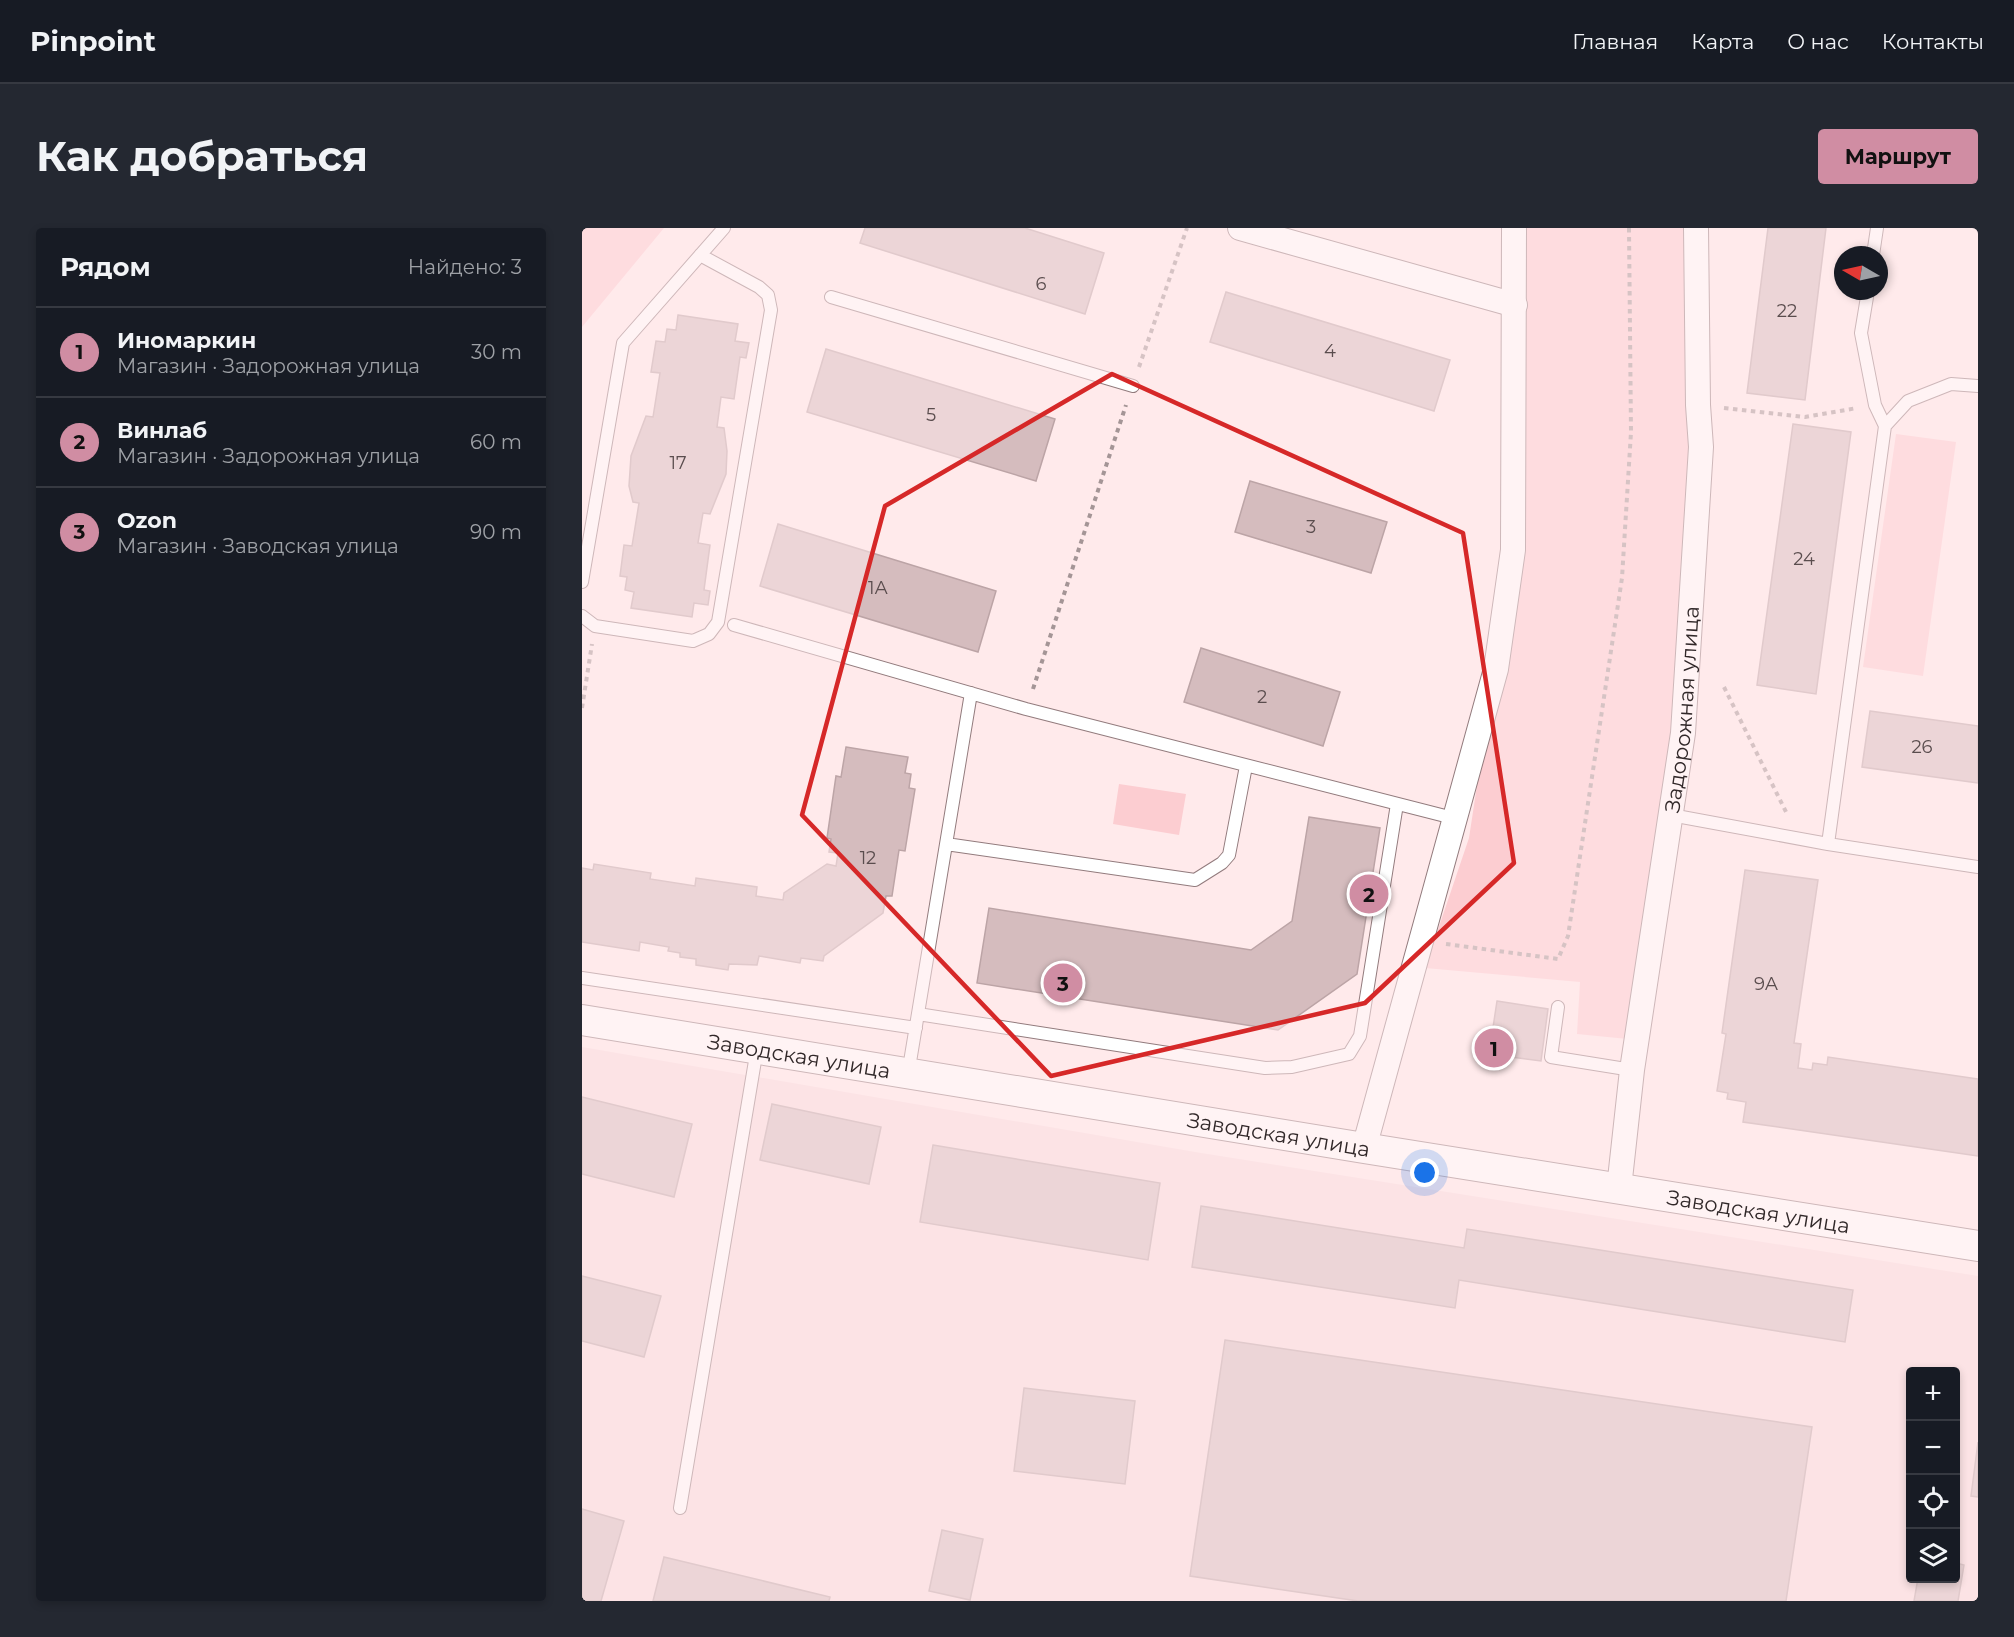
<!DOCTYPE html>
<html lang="ru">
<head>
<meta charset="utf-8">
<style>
  body { margin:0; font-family:Montserrat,sans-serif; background:#242831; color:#f1f3f6 }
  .controls { position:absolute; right:18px; bottom:18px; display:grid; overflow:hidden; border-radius:6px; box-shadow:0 3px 9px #0003 }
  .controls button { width:54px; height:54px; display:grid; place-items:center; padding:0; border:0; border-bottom:2px solid #363941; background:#171b24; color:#f1f3f6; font:30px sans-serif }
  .compass { position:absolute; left:1252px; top:18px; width:54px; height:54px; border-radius:50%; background:#171b24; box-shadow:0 3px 9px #0003; rotate:279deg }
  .you { position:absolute; left:843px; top:945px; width:21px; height:21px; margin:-15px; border:4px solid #fff; border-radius:50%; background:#1a73e8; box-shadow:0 0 0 9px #1a73e833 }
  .badge { display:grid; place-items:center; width:39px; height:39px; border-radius:50%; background:#d08da3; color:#111; font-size:20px; font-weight:700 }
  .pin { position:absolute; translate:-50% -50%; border:3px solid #fff; box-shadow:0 2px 6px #0006 }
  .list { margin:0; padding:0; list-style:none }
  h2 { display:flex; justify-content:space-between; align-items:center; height:78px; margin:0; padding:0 24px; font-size:26px }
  h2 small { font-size:20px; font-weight:400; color:#9ea1a6 }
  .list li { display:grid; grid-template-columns:39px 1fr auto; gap:18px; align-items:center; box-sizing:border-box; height:90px; padding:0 24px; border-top:2px solid #363941 }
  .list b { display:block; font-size:22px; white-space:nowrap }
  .list p { margin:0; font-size:20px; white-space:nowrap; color:#9ea1a6 }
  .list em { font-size:20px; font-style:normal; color:#9ea1a6 }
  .icon { flex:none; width:33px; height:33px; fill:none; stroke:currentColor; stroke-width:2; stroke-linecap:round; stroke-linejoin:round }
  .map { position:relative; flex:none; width:1396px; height:1373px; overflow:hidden; border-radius:6px }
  header { display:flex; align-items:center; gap:36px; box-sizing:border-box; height:84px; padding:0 30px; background:#171b24; border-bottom:2px solid #363941 }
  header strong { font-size:28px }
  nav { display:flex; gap:33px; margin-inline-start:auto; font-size:21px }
  .intro { display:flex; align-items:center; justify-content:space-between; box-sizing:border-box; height:144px; padding:0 36px }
  h1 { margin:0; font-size:42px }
  .button { padding:15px 27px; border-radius:6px; background:#d08da3; color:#111; font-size:21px; font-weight:700 }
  main { display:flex; gap:36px; padding:0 36px }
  aside { flex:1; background:#171b24; border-radius:6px; box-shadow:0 3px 9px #0003 }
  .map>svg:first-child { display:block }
</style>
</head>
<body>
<header>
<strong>Pinpoint</strong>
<nav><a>Главная</a><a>Карта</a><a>О нас</a><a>Контакты</a></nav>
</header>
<div class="intro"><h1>Как добраться</h1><a class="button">Маршрут</a></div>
<main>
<aside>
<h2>Рядом<small>Найдено: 3</small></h2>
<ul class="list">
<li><span class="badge">1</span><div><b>Иномаркин</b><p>Магазин · Задорожная улица</p></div><em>30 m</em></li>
<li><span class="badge">2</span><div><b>Винлаб</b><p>Магазин · Задорожная улица</p></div><em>60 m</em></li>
<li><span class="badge">3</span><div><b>Ozon</b><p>Магазин · Заводская улица</p></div><em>90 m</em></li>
</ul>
</aside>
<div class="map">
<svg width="1396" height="1373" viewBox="0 0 1396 1373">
  <rect width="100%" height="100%" fill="#ffeaeb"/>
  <path fill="#f8dcde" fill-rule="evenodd" d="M0,819l619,106 777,123v325h-1396zM1328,1144h46v206h-46z"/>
  <path fill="#fccdd1" d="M0,0h82l-82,99z
    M930,0h185l-14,505 -45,307 -61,-6 3,-52 -155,-14 44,-130 44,-288z
    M1314,206l60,8 -33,234 -60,-9z
    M537,556l67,10 -7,41 -66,-11z"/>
  <path fill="#d5bcbe" stroke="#bca4a6" stroke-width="1.5" d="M283,0h160l79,25 -19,61 -225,-71z
    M1186,0h58l-21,172 -58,-7z
    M644,64l224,68 -16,51 -224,-69z
    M96,87l60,9 -3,17 14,2 -3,15 -6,-1 -6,42 -13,-2 -4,30 7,1 3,23 -1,23 -16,40 -7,-1 -5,30 12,2 -6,45 6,1 -2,14 -14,-2 -2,14 -61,-9 3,-16 -9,-2 2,-13 -7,-1 4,-31 8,1 7,-43 -6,-1 -4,-16 2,-30 15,-40 7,1 7,-44 -9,-1 5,-31 9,1 2,-13 9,1z
    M244,121l229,70 -19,62 -229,-69z
    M1211,196l58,8 -35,262 -59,-9z
    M668,253l137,41 -16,51 -136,-41z
    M196,296l218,67 -18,61 -218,-66z
    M619,420l139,44 -17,54 -139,-44z
    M1288,483l108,15v57l-116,-16z
    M264,519l62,10 -3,16 6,1 -2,14 6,1 -10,62 -6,-1 -7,46h-6l-3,17 -59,43 -1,5 -22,-3 -1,5 -41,-7 -2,9 -28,-1 -1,6 -32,-5v-6l-16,-2v-4l-12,-2 1,-4 -29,-5 -1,9 -57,-9v-74l11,2 1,-6 57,9 -1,6 45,7 1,-8 61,9 -1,9 27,4 1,-7 43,-29 9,2 2,-13 -9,-1 2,-13 -4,-1 9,-62 5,1z
    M727,589l71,11 -23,146 -79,56 -301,-47 12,-75 262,42 41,-29z
    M1163,642l73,10 -24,163 7,1 -3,24 14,2 1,-7 14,2 1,-8 150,22v77l-235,-34 3,-20 -19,-3 1,-6 -11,-2 9,-57 -4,-1z
    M915,773l51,8 -7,52 -52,-7z
    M0,869l110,27 -18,73 -92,-23z
    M190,876l109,23 -12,57 -109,-24z
    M351,917l227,38 -12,77 -228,-38z
    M619,978l263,42 3,-19 386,61 -8,52 -386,-62 -4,28 -263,-41z
    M0,1048l79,20 -17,61 -62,-16z
    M643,1112l587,87 -26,174h-428l-168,-25z
    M442,1160l111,13 -10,83 -111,-13z
    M1396,1214v55l-7,-1z
    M0,1281l42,12 -23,80h-19z
    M360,1302l41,9 -13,61 -41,-9z
    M82,1329l166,40 -1,4h-176z
    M1374,1335l8,2 -6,36h-44l4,-23h38z"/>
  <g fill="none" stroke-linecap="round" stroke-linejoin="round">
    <defs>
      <path id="service" d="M1291,27l4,-27
        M249,69l302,89
        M1303,198l23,-25 43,-17 27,2
        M0,354l41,-239 101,-115
        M0,388l13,10 98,15 16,-7 9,-12 53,-312 -3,-15 -9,-8 -59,-32
        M152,397l292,84 431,110
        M1089,587l157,29 150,23
        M364,616l249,36 27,-17 7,-8 17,-89
        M1246,616l57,-418 -10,-21 -14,-72 7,-42
        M0,750l334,50
        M976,779l-7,50 81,13
        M336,786l347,54 27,-1 57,-13 11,-18 37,-232
        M326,846l63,-381
        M98,1280l77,-459"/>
      <g id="minor">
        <path d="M658,0l275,77"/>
        <path d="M782,920l132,-479 17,-119 1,-322"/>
        <path id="s1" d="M1037,960l13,-118 51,-337 18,-286 -3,-42 -2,-177"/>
      </g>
      <g id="tertiary">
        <path id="s2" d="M0,792l782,128 614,98"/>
      </g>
    </defs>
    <use href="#service" stroke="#927b7d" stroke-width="14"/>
    <use href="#minor" stroke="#927b7d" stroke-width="26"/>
    <use href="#tertiary" stroke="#927b7d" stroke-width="32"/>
    <path stroke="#a49596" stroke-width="4" stroke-dasharray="4.5 4.5" stroke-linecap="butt" d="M557,139l48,-139
      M1142,180l81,9 52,-9
      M1142,459l64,129
      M451,461l93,-284
      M0,480l10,-64
      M864,716l112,15 10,-23 54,-358 9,-146 -2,-204"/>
    <use href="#service" stroke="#fff" stroke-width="12"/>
    <use href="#minor" stroke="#fff" stroke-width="24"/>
    <use href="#tertiary" stroke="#fff" stroke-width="30"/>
  </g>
  <path d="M0 0H1396V1373H0ZM530,146l351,159 51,330 -149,140 -314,73 -249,-261 83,-309z" fill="#ffeaeb" fill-opacity=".55" fill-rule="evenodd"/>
  <path fill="none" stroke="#d62828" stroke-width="4.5" stroke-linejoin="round" d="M530,146l351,159 51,330 -149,140 -314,73 -249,-261 83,-309z"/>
  <g text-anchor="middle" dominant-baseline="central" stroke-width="4.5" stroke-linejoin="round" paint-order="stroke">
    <g font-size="18" fill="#5a4d4e">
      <text x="459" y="56">6</text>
      <text x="1205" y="83">22</text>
      <text x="748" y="123">4</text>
      <text x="349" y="187">5</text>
      <text x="96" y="235">17</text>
      <text x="729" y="299">3</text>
      <text x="1222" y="331">24</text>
      <text x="296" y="360">1А</text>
      <text x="680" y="469">2</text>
      <text x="1340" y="519">26</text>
      <text x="286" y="630">12</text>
      <text x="1184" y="756">9А</text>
    </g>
    <g font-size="21" fill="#312829" stroke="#ffeaeb">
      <text stroke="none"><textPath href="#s1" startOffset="483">Задорожная улица</textPath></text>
      <text stroke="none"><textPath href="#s2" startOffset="220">Заводская улица</textPath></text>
      <text stroke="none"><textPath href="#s2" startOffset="706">Заводская улица</textPath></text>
      <text stroke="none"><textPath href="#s2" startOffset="1192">Заводская улица</textPath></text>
    </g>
  </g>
</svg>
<div class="controls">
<button>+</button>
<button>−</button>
<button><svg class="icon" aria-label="locate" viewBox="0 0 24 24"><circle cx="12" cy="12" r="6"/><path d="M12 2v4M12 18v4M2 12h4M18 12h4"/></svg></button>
<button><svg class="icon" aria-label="layers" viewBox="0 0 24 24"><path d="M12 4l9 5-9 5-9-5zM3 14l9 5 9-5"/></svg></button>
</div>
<svg class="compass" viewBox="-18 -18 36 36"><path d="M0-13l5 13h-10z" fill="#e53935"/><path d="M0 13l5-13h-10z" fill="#9ea1a6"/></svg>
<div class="you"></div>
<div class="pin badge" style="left:912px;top:820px">1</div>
<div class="pin badge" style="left:787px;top:666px">2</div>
<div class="pin badge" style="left:481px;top:755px">3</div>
</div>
</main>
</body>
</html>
